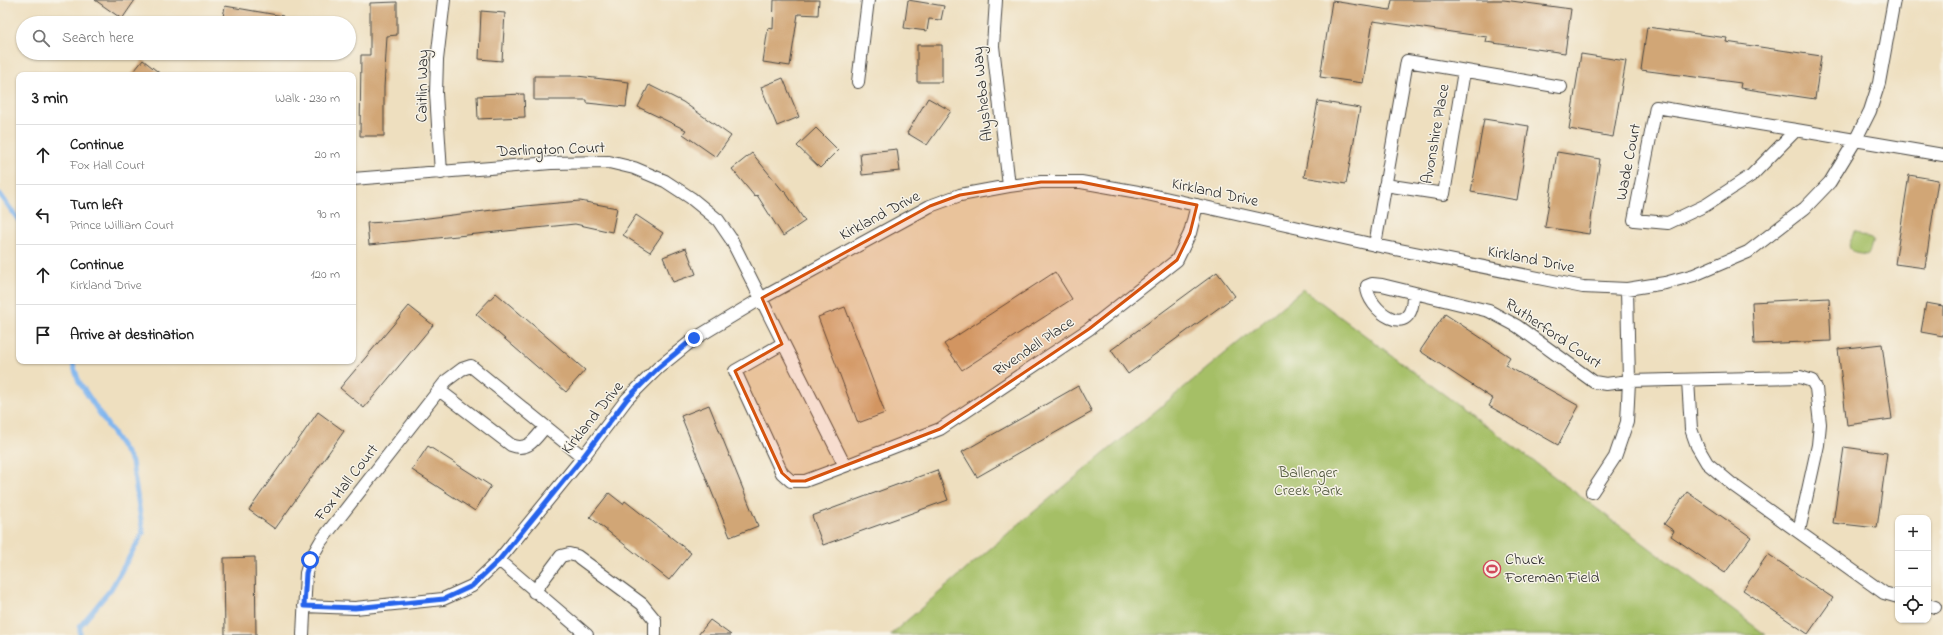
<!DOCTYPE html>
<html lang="en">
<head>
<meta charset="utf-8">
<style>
  body { margin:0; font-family:"Indie Flower",sans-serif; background:#f2f2f2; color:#222 }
  .controls { position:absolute; right:12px; bottom:12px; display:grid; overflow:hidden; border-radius:8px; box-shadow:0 1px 3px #0004 }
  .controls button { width:36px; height:36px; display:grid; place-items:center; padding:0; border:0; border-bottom:1px solid #e0e0e0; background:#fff; color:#222; font:20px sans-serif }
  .stop { position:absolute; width:12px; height:12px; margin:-9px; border:3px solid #2563eb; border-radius:50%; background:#fff }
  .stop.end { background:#2563eb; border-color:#fff; box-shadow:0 1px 4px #0008 }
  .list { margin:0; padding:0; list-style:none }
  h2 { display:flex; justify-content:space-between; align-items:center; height:52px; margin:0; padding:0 16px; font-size:17px }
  h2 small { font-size:13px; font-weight:400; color:#767676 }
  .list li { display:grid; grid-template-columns:26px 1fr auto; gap:12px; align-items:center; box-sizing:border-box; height:60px; padding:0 16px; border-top:1px solid #e0e0e0 }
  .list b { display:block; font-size:15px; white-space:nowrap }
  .list p { margin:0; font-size:13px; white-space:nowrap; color:#767676 }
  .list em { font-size:13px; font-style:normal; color:#767676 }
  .icon { flex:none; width:22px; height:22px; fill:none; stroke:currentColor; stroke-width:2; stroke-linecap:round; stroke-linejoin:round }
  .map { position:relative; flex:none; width:1943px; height:635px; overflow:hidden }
  .search { position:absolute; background:#fff; box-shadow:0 1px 3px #0004; left:16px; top:16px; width:340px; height:44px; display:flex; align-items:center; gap:10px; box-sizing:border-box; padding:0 14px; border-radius:22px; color:#767676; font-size:15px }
  .panel { position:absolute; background:#fff; box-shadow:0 1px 3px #0004; left:16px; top:72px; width:340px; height:292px; border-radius:8px }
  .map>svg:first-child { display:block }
</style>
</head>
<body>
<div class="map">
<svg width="1943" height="635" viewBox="0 0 1943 635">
  <rect width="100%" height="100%" fill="#f7f3e8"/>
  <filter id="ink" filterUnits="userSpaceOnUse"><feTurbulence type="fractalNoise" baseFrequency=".025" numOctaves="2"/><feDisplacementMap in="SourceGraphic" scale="8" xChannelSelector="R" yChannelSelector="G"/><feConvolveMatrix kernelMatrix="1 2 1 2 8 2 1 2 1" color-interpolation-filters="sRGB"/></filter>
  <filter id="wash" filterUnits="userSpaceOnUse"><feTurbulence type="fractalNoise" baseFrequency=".012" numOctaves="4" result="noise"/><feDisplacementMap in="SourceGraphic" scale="16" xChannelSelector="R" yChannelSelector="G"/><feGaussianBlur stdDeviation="0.9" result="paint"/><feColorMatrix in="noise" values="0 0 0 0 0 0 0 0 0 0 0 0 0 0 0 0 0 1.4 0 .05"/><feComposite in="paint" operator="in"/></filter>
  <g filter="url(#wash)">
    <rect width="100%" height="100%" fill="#eedfbf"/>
    <path fill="#a5bf66" stroke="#687548" d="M1854,232l19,8 -4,13 -3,2 -10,-2 -6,-4 -1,-5z
      M1303,289l463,346h-876l123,-106z"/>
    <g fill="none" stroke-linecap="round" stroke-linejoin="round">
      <path stroke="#80b6ef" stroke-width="5" d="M0,194l19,27
        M72,361l7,21 53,80 11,71 -32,56 -31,37v9"/>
    </g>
    <g id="blocks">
      <path fill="#d1a676" d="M95,0h40l-13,19z
        M774,0h45l-1,15 -20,-1 -8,52 -27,-4 5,-34 5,1z
        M908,0l36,6 -3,14 -12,-1 -2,12 -23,-3z
        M1392,0h112l67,9 -6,44 -79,-11 1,-5 -114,-16 -10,62 -43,-6 12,-76 58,9z
        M397,2v33l-10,1 -3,52v48h-24l1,-81h9v-52z
        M225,6l58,10 -1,7h-60z
        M481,11l24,2 -3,48 -23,-2z
        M1647,27l80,11 -1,4 95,14 -6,43 -75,-11 1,-5 -100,-13z
        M917,45h25v37h-25z
        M1581,54l45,7 -13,76 -44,-8z
        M143,60l19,15h-31z
        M534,76h43l52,6 -3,25 -39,-4v-3h-53z
        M783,78l16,39 -22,9 -16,-39z
        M649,85l34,17 48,34 -15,21 -33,-23 3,-4 -48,-23z
        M524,94l1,23 -47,2 -1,-23z
        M928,98l23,13 -24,34 -20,-12z
        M1318,101l42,7 -14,76 -42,-7z
        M1484,119l45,7 -12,74 -46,-8z
        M816,128l22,22 -18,18 -23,-22z
        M897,149l3,22 -38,4 -2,-22z
        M1557,152l43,7 -11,75 -44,-7z
        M752,153l31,38 1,-1 21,31 -22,15 -26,-41 -2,2 -23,-28z
        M1909,175l29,5 -13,88 -30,-4z
        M580,201l37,7 -5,24 -37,-8 -206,21 -2,-22 37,-2 121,-15z
        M636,215l27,18 -13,19 -27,-17z
        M686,248l10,26 -23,8 -10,-25z
        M1055,272l17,27 -110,71 -18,-26z
        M1217,272l18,24 -107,78 -17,-24z
        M496,293l89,77 -19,22 -90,-78z
        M1829,298l2,43 -77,3 -2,-42z
        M1926,303l17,3v30l-22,-4z
        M409,306l24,19 -69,83 -24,-20z
        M845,307l40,106 -27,10 -40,-106z
        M1445,314l65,43 -5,8 74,41 -21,39 -69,-39 4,-7 -73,-48z
        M1882,344l10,75 -45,6 -9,-76z
        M1078,386l14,26 -115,65 -15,-25z
        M709,405l49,121 -28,11 -49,-121z
        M318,412l26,19 -69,98 -26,-19z
        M428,446l63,40 -16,25 -63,-41z
        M1844,447l43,6 -10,75 -44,-5z
        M937,470l11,30 -125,45 -11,-29z
        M1687,492l64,45 -26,36 -54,-37 3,-5 -10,-7z
        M609,493l14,11 2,-3 66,52 -22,27 -79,-63z
        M1768,554l65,44 -25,36 -65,-44z
        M255,557l1,78h-31l-1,-77z
        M710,620l21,15h-33z"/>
    </g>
  </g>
  <g filter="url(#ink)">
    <use href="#blocks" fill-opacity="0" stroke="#484641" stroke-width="1"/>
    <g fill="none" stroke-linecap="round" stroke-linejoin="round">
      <defs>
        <path id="minor" d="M996,0l-3,46 16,140
          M858,82l10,-82
          M1656,107l140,23 -44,45 -46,30 -38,18 -34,-3z
          M1796,130l147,25
          M441,173l-5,-80 1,-33 7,-60
          M353,179l198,-16 58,-1 25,6 31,13 26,17 27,22 13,19 114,227 -40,15h-14l-9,-8 -47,-102 47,-27
          M1385,185l59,9 20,-123
          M1375,245l32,-184 154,26
          M1413,293c1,52 -47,16 -46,-7l5,-2 10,1 107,26 28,15 77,56 12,2 23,-3 171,-4 12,4 4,7 4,36 -2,21 -19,86
          M1688,380l3,49 6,17 10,17 26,22 151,108 14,4
          M439,390l72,55c17,7 24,-6 34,-18
          M845,466l95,-37 149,-100 88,-69 13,-27 7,-28
          M1592,492l23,-35 12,-35 2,-41 -2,-92
          M499,560l88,75
          M534,592l27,-36 8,-2 8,2 65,48 13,16v15
          M1928,605l7,2
          M304,606l51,2 88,-9 29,-13 27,-26 84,-103 44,-58 31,-31 36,-29 68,-41 168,-92 30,-11 49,-9 32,-4h40l57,10 237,53 208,42 44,2 38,-6 29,-8 54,-23 57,-44 25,-26 25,-41 15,-30 9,-28 15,-83
          M303,635l3,-62 4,-13 11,-19 125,-160 16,-12 9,-3 112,91"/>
      </defs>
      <use href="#minor" stroke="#484641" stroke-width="14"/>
      <use href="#minor" stroke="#fff" stroke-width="12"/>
    </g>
  </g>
  <g fill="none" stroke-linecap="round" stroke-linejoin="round" filter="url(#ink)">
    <path stroke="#2563eb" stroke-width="5" d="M310,560l-4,13 -2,33 51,2 89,-9 28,-13 27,-26 84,-103 44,-58 31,-31 36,-30"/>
  </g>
  <path fill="#d5540f" fill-opacity="0.2" stroke="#d5540f" stroke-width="3" stroke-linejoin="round" d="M1041,182h40l116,23 -7,28 -13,27 -88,69 -149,100 -135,52h-14l-9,-8 -47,-102 47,-27 -20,-46 168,-92 30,-11z"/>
  <defs>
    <symbol id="stadium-ring" viewBox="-11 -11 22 22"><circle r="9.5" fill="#f7f3e8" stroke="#d1495b" stroke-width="1.5"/><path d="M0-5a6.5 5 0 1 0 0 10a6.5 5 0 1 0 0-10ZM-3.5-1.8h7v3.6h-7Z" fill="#d1495b"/></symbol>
  </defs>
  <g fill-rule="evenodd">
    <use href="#stadium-ring" x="1482" y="559" width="20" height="20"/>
  </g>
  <g text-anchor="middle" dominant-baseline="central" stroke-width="3" stroke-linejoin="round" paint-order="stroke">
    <g font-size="16" fill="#2b2b2b" stroke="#f7f3e8">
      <text transform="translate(423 86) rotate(-89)">Caitlin Way</text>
      <text transform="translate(983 94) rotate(-96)">Alysheba Way</text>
      <text transform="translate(1436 134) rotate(-80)">Avonshire Place</text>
      <text transform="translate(551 150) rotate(-2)">Darlington Court</text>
      <text transform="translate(1629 162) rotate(-79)">Wade Court</text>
      <text transform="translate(1215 193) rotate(12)">Kirkland Drive</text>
      <text transform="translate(880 216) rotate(-28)">Kirkland Drive</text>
      <text transform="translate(1531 260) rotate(11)">Kirkland Drive</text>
      <text transform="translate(1553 334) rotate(34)">Rutherford Court</text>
      <text transform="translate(1034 347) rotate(-34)">Rivendell Place</text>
      <text transform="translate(593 418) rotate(-51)">Kirkland Drive</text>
      <text transform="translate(347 483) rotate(-52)">Fox Hall Court</text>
    </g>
    <g font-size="16" fill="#50573d" stroke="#f7f3e8">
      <text x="1308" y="473">Ballenger<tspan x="1308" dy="18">Creek Park</tspan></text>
    </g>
    <g font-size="16" fill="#2b2b2b" stroke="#f7f3e8" text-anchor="start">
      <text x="1505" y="560">Chuck<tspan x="1505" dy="18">Foreman Field</tspan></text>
    </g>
  </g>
</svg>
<div class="controls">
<button>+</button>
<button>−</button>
<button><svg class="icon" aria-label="locate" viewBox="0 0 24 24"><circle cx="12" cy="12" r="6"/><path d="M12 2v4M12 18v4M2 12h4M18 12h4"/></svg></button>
</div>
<div class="stop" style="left:310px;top:560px"></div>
<div class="stop end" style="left:694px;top:338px"></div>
<div class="search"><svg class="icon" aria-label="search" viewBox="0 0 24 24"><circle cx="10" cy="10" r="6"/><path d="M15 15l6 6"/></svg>Search here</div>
<section class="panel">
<h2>3 min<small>Walk · 230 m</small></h2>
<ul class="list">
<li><svg class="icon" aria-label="ahead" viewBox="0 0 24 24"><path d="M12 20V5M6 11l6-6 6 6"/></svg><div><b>Continue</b><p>Fox Hall Court</p></div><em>20 m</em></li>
<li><svg class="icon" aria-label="left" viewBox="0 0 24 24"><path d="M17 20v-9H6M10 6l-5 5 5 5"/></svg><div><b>Turn left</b><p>Prince William Court</p></div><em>90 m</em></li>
<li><svg class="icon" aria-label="ahead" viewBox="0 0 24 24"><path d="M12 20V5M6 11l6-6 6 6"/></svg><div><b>Continue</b><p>Kirkland Drive</p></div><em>120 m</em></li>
<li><svg class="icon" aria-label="arrive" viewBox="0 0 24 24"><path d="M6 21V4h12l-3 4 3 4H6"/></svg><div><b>Arrive at destination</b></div></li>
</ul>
</section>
</div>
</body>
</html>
